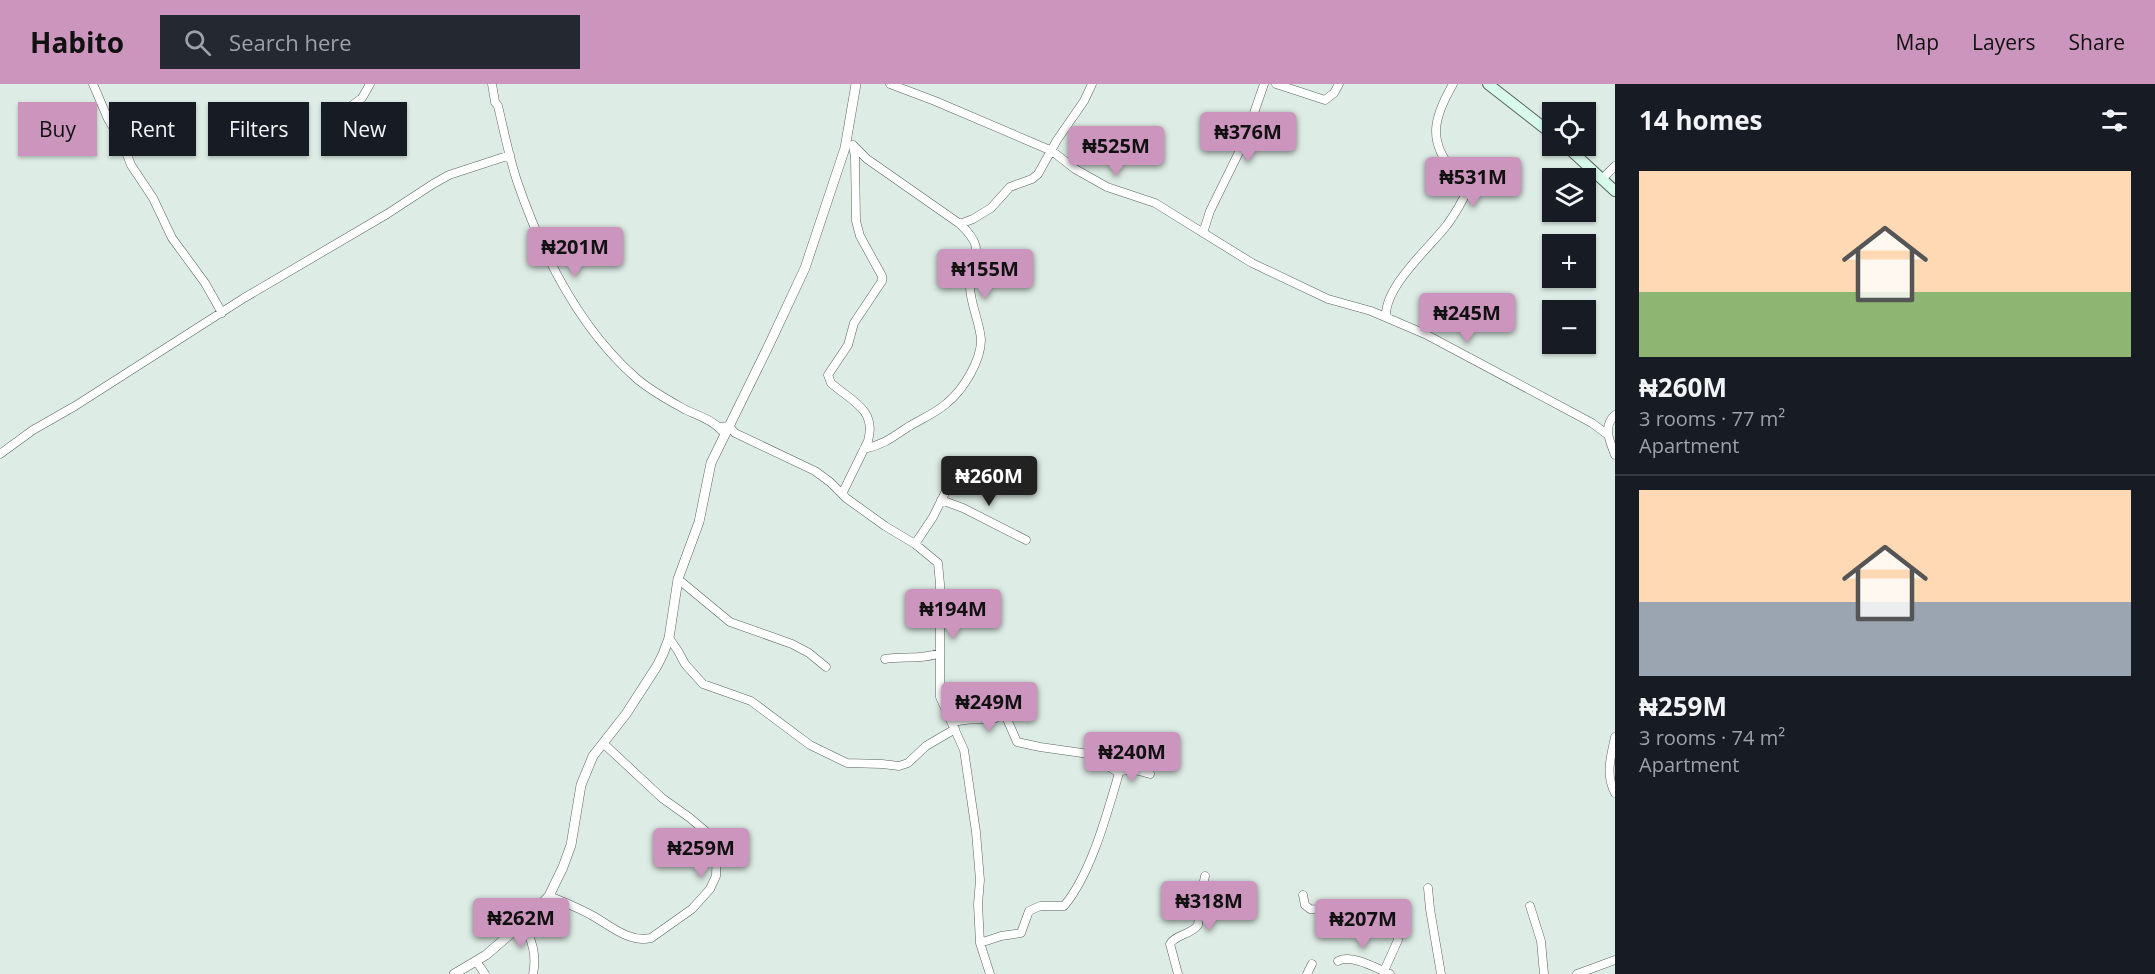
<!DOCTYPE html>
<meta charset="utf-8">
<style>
body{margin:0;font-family:"Open Sans",sans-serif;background:#242831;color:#f1f3f6;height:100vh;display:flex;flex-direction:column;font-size:22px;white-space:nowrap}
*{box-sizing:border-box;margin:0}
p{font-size:20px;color:#9ea1a6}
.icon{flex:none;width:33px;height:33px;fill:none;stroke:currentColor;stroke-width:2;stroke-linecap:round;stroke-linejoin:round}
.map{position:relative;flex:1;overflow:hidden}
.details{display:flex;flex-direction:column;background:#171b24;width:540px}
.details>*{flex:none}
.hud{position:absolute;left:18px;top:18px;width:570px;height:54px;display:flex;gap:12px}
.controls{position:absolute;left:1542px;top:18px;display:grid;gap:12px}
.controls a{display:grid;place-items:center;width:54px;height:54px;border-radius:0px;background:#171b24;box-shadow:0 2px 4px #0004;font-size:30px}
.price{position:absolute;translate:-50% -51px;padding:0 14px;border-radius:6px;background:#cc95bd;color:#111;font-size:20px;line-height:39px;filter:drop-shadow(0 2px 3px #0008)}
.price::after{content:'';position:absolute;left:50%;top:36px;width:18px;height:14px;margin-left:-9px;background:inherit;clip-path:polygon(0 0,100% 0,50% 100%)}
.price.active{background:#222;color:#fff}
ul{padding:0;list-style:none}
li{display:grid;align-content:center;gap:12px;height:318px;padding:0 24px}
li+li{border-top:2px solid #363941}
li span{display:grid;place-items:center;height:186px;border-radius:0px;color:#555}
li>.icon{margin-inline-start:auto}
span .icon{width:108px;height:108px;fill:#fffc;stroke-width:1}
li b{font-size:26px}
h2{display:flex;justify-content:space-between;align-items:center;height:72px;padding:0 24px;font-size:26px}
.tag{padding:0 21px;border-radius:0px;background:#171b24;box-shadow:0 2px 4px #0004;font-size:21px;line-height:54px}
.tag.active{background:#cc95bd;color:#111}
header{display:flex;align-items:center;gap:36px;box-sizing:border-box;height:84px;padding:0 30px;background:#cc95bd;color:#111}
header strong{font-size:28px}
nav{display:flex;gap:33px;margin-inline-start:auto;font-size:21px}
.search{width:420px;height:54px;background:#242831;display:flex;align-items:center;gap:15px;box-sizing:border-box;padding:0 21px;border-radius:0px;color:#9ea1a6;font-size:22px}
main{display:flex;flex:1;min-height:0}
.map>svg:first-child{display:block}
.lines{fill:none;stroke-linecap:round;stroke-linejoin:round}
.minor-casing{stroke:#58655e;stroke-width:9}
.tertiary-casing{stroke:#58655e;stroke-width:10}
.secondary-casing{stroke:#58655e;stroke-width:12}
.minor{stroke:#fff;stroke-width:8}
.tertiary{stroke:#fff;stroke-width:9}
.secondary{stroke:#d7faeb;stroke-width:10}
</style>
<header>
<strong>Habito</strong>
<div class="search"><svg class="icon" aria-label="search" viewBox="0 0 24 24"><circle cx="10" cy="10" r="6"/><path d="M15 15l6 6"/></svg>Search here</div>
<nav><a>Map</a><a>Layers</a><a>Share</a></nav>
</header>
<main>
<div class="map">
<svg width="1615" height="890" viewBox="0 0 1615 890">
<rect width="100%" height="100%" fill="#ddece4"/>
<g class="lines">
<g class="minor-casing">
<path id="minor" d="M 93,0 L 108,35 L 123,60 L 131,81 L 153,114 L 172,154 L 205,199 L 222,229
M 492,0 L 495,18 L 498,22 C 504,47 509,73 517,97 C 542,170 578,243 636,294 C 651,307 668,316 686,326 C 697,331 713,336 721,346
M 890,0 L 935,17 L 1052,67 L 1075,85 L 1107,103 L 1155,119 L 1252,179 L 1328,215 L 1371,227 L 1425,250 L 1592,339 L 1608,351
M 1276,0 L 1325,16 L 1334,9 L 1339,0
M 350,23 L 362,14 L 370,0
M 853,61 L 867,75 L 960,140 C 989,168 970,170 970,202 C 970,220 980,238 981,256 C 981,277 963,306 947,319 C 936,329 921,335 908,343 C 893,353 883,361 864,365
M 1603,94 L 1615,82
M 960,140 L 973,135 L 991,124 L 1010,103 L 1032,95 L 1038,90 L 1057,56 L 1084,17 L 1092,0
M 1203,149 L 1210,127 L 1244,58 L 1264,0
M 1386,233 C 1384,203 1429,164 1447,141 C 1455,130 1462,118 1468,105 C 1465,96 1458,93 1453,87 C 1427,56 1434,33 1453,0
M 1615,331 C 1602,343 1610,357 1615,371
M 719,343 L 729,342 L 735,349 L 815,387 L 830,398 L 846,414 L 885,442 L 915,460 L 938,479 L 940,500 L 940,613 L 964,666 L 976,748 L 980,796 L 978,820 L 980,859 L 990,890
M 0,370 L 33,346 L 75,322 L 244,214 L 387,130 L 433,100 L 449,91 L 510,71
M 842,410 L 868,357 C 877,325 851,317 831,299 L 828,291 L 848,261 L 854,239 L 882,197 L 882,192 L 860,152 L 856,137 L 855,72 L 853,62
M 941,416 L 963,424 L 1026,456
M 915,460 L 933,433 L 956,387
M 678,495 L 730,538 L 792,560 L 809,569 L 826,583
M 669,554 L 678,567 L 685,580 L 703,600 L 751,617 L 810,661 L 847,679 L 882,680 L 899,682 L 908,679 L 926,662 L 955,645
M 885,575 C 904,572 922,576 940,569
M 952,639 C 966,633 982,637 996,634 L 1004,624
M 1615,653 C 1611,672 1605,691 1615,709
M 1117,687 L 1135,686 L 1150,690
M 1428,804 L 1430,825 L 1441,890
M 1303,811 L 1305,821 L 1310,825 L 1348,829 L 1376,837 L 1396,847 L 1398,856 L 1384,887
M 549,812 C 564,818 579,824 593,832 C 611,842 629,859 651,854 L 692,825 L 710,805 L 716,792 L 717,765 L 710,751 L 690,734 L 662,714 L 603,659
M 1530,822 L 1541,857 L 1544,890
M 523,839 C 532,856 537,871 533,890
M 980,859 L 1001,852 L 1021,849 L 1029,827 L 1040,822 L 1064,822 C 1091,790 1107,730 1119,689 L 1089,670 L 1040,663 L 1017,658 L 1007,635 L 1000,628
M 476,877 L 485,890
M 1338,877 C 1352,870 1376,884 1390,890
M 1178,890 L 1170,860 C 1176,850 1191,851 1198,841 L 1202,807 L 1205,792
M 1307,890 L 1312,880
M 1577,890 L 1615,876"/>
</g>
<g class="tertiary-casing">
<path id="tertiary" d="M 454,890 L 486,871 L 523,839 L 549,812 L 563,783 L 571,761 L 581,701 L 593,672 L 626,630 L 657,582 L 663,570 L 669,554 L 678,495 L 699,438 L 711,379 L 769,261 L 805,184 L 845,64 L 856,0"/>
</g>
<g class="secondary-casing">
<path id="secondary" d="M 1488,0 L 1552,50
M 1566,62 L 1615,107"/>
</g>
<use href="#minor" class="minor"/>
<use href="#tertiary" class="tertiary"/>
<use href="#secondary" class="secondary"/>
</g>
</svg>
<div class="controls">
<a><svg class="icon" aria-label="locate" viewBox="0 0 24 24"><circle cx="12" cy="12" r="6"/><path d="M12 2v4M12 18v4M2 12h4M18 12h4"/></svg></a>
<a><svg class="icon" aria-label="layers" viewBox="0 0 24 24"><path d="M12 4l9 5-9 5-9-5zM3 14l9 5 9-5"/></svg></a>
<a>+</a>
<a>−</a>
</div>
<b class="price" style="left:1248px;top:79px">₦376M</b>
<b class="price" style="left:1116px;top:93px">₦525M</b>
<b class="price" style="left:1473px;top:124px">₦531M</b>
<b class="price" style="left:575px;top:194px">₦201M</b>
<b class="price" style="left:985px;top:216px">₦155M</b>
<b class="price" style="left:1467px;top:260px">₦245M</b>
<b class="price active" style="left:989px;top:423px">₦260M</b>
<b class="price" style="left:953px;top:556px">₦194M</b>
<b class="price" style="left:989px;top:649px">₦249M</b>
<b class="price" style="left:1132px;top:699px">₦240M</b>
<b class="price" style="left:701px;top:795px">₦259M</b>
<b class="price" style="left:1209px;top:848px">₦318M</b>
<b class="price" style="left:521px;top:865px">₦262M</b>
<b class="price" style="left:1363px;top:866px">₦207M</b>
<div class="hud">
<a class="tag active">Buy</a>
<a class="tag">Rent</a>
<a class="tag">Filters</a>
<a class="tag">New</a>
</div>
</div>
<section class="details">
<h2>14 homes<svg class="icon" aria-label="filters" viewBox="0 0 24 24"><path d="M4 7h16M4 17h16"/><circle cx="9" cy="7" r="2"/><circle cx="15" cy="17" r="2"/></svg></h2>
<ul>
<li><span style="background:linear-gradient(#ffd9b3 65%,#8fb573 0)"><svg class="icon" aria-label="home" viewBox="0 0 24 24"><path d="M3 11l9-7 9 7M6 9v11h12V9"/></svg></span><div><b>₦260M</b><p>3 rooms · 77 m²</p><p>Apartment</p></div></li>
<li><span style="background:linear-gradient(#ffd9b3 60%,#9aa5b1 0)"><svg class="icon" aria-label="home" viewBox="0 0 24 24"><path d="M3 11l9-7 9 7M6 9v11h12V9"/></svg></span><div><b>₦259M</b><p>3 rooms · 74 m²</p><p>Apartment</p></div></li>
</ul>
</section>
</main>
